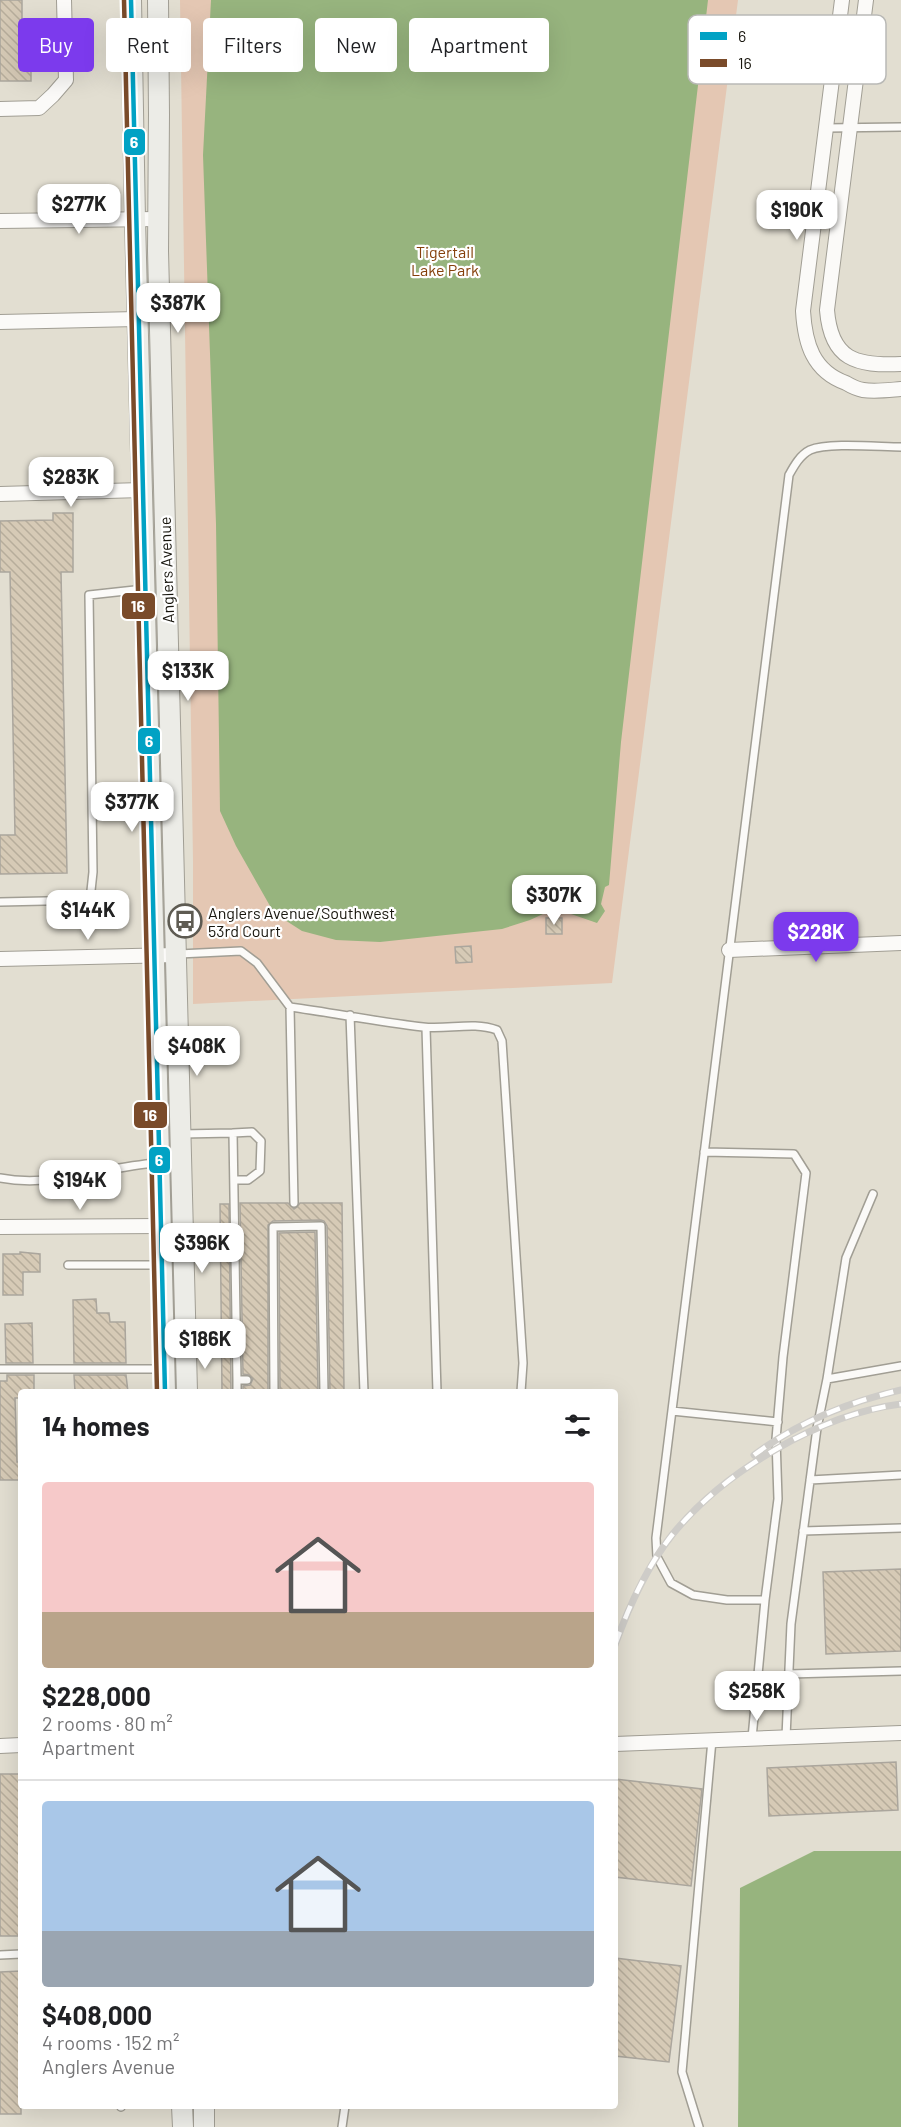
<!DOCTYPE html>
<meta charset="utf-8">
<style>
body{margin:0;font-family:Barlow,sans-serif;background:#f6f6f6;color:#202124;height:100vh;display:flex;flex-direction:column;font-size:22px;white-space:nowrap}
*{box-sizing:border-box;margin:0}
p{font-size:20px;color:#757577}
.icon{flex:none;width:33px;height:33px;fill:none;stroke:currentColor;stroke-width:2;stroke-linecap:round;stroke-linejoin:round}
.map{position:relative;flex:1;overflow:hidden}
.details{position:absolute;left:18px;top:1389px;width:600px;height:720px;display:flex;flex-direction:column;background:#fff;border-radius:6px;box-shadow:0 6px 24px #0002}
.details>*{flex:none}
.top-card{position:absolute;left:18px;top:18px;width:600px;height:54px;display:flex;gap:12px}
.price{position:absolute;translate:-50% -51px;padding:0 14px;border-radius:12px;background:#fff;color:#222;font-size:20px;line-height:39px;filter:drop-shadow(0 2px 3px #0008)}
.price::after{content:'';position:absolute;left:50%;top:36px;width:18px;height:14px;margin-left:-9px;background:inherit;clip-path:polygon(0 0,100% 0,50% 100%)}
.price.selected{background:#7c3aed;color:#fff}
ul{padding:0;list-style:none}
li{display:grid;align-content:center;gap:12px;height:318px;padding:0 24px}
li+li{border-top:2px solid #e0e0e0}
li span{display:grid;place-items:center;height:186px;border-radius:6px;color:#555}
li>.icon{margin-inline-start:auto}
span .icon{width:108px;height:108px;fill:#fffc;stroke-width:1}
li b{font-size:26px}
h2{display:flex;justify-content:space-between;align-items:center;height:72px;padding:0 24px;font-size:26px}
.chip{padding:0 21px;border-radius:6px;background:#fff;box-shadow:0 6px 24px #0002;font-size:21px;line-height:54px}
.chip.selected{background:#7c3aed;color:#fff}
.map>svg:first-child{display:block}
.park{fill:#e4c7b3}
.water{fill:#97b47e}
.building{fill:url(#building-back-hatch);stroke:#aba69d;stroke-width:1.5}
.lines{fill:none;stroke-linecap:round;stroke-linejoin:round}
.lane-casing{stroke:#a19e94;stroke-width:10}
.street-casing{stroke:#a19e94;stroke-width:16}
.secondary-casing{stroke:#a19e94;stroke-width:22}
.lane{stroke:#fbfaf8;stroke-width:7}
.street{stroke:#fbfaf8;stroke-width:14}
.secondary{stroke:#ecece7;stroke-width:20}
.rail-casing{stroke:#ceccc8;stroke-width:7}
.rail{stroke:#fff;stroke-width:4.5;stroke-dasharray:14;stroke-linecap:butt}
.bus-1-casing{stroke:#fff;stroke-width:9}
.bus-2-casing{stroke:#fff;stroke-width:9}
.bus-1{stroke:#01a2c4;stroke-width:4.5}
.bus-2{stroke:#7a4b2a;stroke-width:4.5}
.labels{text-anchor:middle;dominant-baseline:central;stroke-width:4.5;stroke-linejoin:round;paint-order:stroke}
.park-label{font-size:16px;fill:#85400b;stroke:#fff}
.street-label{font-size:16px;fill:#17150d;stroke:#fff}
.poi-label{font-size:16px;fill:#17150d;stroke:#fff;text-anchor:start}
.key{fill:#fff;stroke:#b9b9b6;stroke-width:1.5}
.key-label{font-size:16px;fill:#17150d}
.line-badge{stroke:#fff;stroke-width:2}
.badge-label{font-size:16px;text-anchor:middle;font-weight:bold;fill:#fff}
</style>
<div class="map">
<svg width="901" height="2127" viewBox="0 0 901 2127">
<defs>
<pattern id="building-back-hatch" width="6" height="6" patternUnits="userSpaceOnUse" patternTransform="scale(1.5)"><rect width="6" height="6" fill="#d6cab6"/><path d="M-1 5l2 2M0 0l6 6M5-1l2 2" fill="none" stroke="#b7ad9b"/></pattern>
</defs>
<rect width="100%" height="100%" fill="#e2ded1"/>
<path class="park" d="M 180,0 L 738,0 L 612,983 L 193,1004 L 193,861 Z"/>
<path class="water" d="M 211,0 L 708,0 L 621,742 L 609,885 L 605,887 L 601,904 L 605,911 L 597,923 L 571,914 L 553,912 L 543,914 L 530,920 L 502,929 L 380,942 L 336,940 L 302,931 L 274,913 L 236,846 L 220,811 L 216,524 L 203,155 Z
M 814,1851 L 901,1851 L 901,2127 L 738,2127 L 740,1888 Z"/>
<path class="building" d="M 0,0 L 22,0 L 22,51 L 31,52 L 31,81 L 0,81 Z
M 53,513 L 73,513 L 73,572 L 61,572 L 67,873 L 0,874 L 0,835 L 15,835 L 10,572 L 0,572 L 0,521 L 53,520 Z
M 546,918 L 562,918 L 562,934 L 546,934 Z
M 471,946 L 472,962 L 456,963 L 455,947 Z
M 240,1203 L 288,1203 L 294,1209 L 297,1207 L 300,1203 L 342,1203 L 344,1392 L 330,1392 L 327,1226 L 324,1221 L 321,1220 L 273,1221 L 268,1225 L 268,1392 L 243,1392 L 243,1386 L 250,1385 L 253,1379 L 249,1375 L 243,1374 Z
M 220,1204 L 229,1204 L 231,1392 L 222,1392 Z
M 315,1232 L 318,1392 L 280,1392 L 279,1233 Z
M 20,1252 L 40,1254 L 40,1272 L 23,1272 L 23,1295 L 3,1295 L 3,1254 L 20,1254 Z
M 96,1299 L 97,1313 L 109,1313 L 110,1322 L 125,1322 L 126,1363 L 74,1363 L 73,1300 Z
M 32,1323 L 33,1363 L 6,1363 L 5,1324 Z
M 7,1375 L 34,1375 L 34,1392 L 21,1392 L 21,1398 L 15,1398 L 17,1462 L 21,1462 L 21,1480 L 0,1480 L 0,1381 L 7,1381 Z
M 74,1375 L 126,1375 L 128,1392 L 75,1392 Z
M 901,1569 L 901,1651 L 826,1654 L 823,1572 Z
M 896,1762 L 898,1810 L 769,1816 L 767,1768 Z
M 0,1774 L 21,1774 L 21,1936 L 0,1936 Z
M 615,1779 L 702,1789 L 691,1886 L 615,1877 Z
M 615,1958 L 681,1966 L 669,2062 L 615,2056 Z
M 21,1971 L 21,2114 L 0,2114 L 0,1972 Z"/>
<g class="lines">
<g class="lane-casing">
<path id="lane" d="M 827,128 L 901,127
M 0,902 L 90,900 L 93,872 L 89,595 L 144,589
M 179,954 L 241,951 L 257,963 L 290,1007 C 334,1013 379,1022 423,1027 C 448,1030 473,1021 497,1030 L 502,1041 L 523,1363 L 521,1392
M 290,1007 L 294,1203
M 350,1015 L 364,1392
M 426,1028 L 437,1392
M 233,1133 L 252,1132 L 261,1141 L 260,1171 L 248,1180 L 234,1180
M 182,1134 L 233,1133 L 237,1380 L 247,1380
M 704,1152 L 794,1154 L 806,1173 L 783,1357 L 776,1439 L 778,1499 L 765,1600 L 752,1738
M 0,1178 C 52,1188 104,1167 156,1163
M 68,1265 L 161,1265
M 0,1369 L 162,1369
M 827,1379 L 846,1258 L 873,1194
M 237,1380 L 237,1392
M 274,1392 L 273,1227 L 321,1226 L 324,1392
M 672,1411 L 778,1422
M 810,1480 L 901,1475
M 803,1531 L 901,1528
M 765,1600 L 727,1600 L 693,1595 L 671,1583 L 657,1557 L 656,1538 L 789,475 C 794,466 800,455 810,450 C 828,442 880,447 901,447
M 789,1674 L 901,1671
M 786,1737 L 791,1624 L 817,1428 L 827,1379 L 901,1366
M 0,1955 L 21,1954
M 121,2106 L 121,2107
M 342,2127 L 345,2106
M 699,2127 L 682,2072 L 712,1740"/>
</g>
<g class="street-casing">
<path id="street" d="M 842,0 L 803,311 C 805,344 813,371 846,383 C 851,386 857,389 863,390 C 875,392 889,390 901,389
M 866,0 L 827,310 C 831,360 856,366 901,364
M 0,109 L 39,108 L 53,95 L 66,80 L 64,0
M 0,221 L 157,219
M 0,322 L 137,319
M 0,494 L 142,490
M 729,950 L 901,943
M 0,959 L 176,955
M 0,1227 L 160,1226
M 615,1744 L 901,1733
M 0,1746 L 21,1745"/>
</g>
<g class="secondary-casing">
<path id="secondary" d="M 131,0 L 135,219 L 165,1392
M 158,0 L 159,114 L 158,251 L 187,1392
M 182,2106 L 183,2127
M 204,2106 L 204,2127"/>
</g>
<use href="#lane" class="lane"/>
<use href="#street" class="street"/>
<use href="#secondary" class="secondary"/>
<g class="rail-casing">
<path id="rail" d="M 754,1455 C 799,1422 848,1402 901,1390
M 615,1645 C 629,1606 646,1568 672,1535 C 723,1472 820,1414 901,1404"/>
</g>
<use href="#rail" class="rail"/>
<g class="bus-1-casing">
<path id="bus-1" d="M 131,0 L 165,1392"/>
</g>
<g class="bus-2-casing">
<path id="bus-2" d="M 124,0 L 157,1392"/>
</g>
<use href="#bus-1" class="bus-1"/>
<use href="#bus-2" class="bus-2"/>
</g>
<defs>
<g id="bus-ring" transform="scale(1.725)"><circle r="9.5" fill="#fff" stroke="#5e5b52" stroke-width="1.5"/><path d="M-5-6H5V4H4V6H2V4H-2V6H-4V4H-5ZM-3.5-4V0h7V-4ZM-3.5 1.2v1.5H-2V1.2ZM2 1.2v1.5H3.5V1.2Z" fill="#5e5b52"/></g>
</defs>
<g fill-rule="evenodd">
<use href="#bus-ring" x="185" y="921"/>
</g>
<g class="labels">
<g class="park-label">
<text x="445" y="251">Tigertail<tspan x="445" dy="18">Lake Park</tspan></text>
</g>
<g class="street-label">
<text transform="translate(166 570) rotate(-92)">Anglers Avenue</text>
</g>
<g class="poi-label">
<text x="208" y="912">Anglers Avenue/Southwest<tspan x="208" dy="18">53rd Court</tspan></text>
</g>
</g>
<rect x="688" y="15" width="198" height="69" rx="9" class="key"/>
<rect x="700" y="32" width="27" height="8" fill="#01a2c4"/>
<rect x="700" y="59" width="27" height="8" fill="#7a4b2a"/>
<g class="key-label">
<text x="738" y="42">6</text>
<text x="738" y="69">16</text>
</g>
<g class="line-badge">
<rect x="123" y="128" width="23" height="28" rx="6" fill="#01a2c4"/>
<rect x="121" y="592" width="35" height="28" rx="6" fill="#7a4b2a"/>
<rect x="137" y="727" width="24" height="28" rx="6" fill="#01a2c4"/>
<rect x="133" y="1101" width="35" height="28" rx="6" fill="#7a4b2a"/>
<rect x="148" y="1146" width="23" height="28" rx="6" fill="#01a2c4"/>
</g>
<g class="badge-label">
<text x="134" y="148">6</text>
<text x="138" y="612">16</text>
<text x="149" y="747">6</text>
<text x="150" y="1121">16</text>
<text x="159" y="1166">6</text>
</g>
</svg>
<b class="price" style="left:79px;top:235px">$277K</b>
<b class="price" style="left:797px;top:241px">$190K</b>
<b class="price" style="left:178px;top:334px">$387K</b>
<b class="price" style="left:71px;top:508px">$283K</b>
<b class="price" style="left:188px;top:702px">$133K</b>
<b class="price" style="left:132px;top:833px">$377K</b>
<b class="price" style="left:554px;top:926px">$307K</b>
<b class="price" style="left:88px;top:941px">$144K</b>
<b class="price selected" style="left:816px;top:963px">$228K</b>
<b class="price" style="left:197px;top:1077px">$408K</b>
<b class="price" style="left:80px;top:1211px">$194K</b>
<b class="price" style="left:202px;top:1274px">$396K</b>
<b class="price" style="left:205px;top:1370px">$186K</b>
<b class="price" style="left:757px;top:1722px">$258K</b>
<div class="top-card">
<a class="chip selected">Buy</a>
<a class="chip">Rent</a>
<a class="chip">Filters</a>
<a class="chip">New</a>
<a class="chip">Apartment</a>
</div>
<section class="details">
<h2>14 homes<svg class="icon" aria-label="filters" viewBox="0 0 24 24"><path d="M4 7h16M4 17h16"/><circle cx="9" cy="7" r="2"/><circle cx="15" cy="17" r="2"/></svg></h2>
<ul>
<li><span style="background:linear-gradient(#f6c9c9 70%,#b9a48a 0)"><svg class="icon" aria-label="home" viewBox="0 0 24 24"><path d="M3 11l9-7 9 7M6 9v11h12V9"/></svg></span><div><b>$228,000</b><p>2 rooms · 80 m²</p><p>Apartment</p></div></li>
<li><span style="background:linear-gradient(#a9c7e8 70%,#9aa5b1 0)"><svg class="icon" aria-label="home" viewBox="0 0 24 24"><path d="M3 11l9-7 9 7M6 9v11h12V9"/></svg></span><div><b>$408,000</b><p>4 rooms · 152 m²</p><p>Anglers Avenue</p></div></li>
</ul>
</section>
</div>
